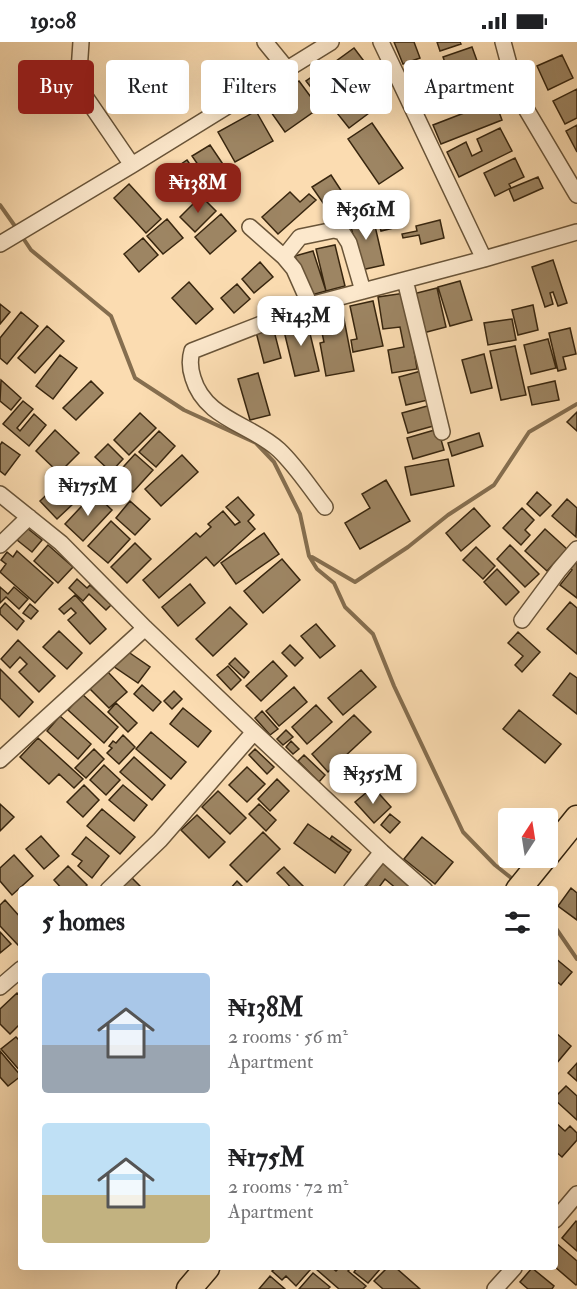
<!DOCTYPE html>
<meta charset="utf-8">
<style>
body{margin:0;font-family:"IM FELL Double Pica",serif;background:#f2f2f2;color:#202124;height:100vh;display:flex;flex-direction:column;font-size:22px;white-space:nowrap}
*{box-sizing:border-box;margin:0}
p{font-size:20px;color:#757577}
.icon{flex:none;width:33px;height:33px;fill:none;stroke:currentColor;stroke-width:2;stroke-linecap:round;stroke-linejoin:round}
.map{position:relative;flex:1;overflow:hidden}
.details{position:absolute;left:18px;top:844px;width:540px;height:384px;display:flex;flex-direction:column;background:#fff;border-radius:6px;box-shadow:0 6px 24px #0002}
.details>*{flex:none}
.hud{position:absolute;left:18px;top:18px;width:542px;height:54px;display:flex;gap:12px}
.needle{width:39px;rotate:12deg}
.tools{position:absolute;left:498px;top:766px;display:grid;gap:12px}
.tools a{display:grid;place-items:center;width:60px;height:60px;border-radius:6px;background:#fff;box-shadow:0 6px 24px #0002;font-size:30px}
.price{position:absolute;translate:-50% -51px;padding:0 14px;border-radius:12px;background:#fff;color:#222;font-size:20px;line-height:39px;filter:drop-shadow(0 2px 3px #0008)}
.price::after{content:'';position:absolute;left:50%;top:36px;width:18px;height:14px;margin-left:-9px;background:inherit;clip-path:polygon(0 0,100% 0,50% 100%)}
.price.on{background:#8f2418;color:#fff}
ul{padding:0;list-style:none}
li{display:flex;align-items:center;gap:18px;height:150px;padding:0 24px}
li span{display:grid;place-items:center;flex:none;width:168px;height:120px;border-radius:6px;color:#555}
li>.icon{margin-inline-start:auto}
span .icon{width:72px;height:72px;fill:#fffc;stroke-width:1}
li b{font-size:26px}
h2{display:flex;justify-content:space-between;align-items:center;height:72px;padding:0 24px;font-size:26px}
.pill{padding:0 21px;border-radius:6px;background:#fff;box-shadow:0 6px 24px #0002;font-size:21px;line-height:54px}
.pill.on{background:#8f2418;color:#fff}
.status{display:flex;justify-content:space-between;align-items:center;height:42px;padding:0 30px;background:#fff;direction:ltr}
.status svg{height:16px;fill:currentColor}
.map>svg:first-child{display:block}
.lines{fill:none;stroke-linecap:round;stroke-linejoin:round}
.stream{stroke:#856e4f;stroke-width:4}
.building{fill:#9d8563;stroke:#38260f;stroke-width:1.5}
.minor-casing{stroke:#695438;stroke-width:18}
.trunk-casing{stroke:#38260f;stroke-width:27}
.minor{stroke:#fce8cc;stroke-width:15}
.trunk{stroke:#fbdcb1;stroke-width:24}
</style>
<div class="status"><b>19:08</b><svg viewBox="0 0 49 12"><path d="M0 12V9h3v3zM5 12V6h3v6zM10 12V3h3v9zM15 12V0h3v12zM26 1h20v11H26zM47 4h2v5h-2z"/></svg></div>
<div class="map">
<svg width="577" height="1247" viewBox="0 0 577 1247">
<rect width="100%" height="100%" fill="#fbdcb1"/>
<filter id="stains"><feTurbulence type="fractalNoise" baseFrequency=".00333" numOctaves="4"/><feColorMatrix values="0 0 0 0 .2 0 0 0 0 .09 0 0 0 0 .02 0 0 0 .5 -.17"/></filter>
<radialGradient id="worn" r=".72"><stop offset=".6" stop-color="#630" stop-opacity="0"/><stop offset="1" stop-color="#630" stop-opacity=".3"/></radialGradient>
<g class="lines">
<path class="stream" d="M 0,163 L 17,187
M 21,193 L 31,208 L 111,274 L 135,336 L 184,368 L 256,401 L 274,420 L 300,472 L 309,514 L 317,527 L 334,541 L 345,565 L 373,592 L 394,644 L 463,790 L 495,823 L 515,839
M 312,515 L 355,540 L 408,505 L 448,473 L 494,443 L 529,390 L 577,362
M 555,885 L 577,917"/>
</g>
<path class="building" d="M 394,0 L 414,0 L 420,16 L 403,22 Z
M 437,0 L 460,0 L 461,2 L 440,9 Z
M 472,5 L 480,27 L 451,37 L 443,15 Z
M 354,6 L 373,31 L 347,51 L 328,25 Z
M 562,13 L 573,36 L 548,48 L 537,24 Z
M 323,27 L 343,53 L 326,65 L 306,39 Z
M 481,31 L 489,52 L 448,66 L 441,45 Z
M 374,35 L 389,56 L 349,86 L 333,66 Z
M 299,39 L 319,66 L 285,90 L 266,63 Z
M 577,47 L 577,76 L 565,82 L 553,59 Z
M 495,59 L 502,78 L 441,102 L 433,83 Z
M 256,69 L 273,99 L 235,120 L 218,90 Z
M 372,81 L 403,126 L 379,142 L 348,97 Z
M 577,83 L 577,110 L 566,89 Z
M 500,86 L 512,109 L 459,135 L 447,110 L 466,100 L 472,114 L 482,109 L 477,97 Z
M 210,103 L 235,140 L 218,152 L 192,114 Z
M 515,116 L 524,135 L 509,142 L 511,146 L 495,154 L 484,131 Z
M 187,118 L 204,143 L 183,157 L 165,133 Z
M 331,133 L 348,159 L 330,171 L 312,145 Z
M 538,135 L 543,146 L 514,159 L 509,147 Z
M 129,142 L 161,177 L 146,191 L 114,156 Z
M 290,150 L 300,160 L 309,152 L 316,158 L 278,192 L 262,175 Z
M 201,154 L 216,169 L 195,190 L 180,175 Z
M 394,154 L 402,184 L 381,189 L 373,160 Z
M 372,171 L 384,223 L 361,228 L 349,176 Z
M 221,172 L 236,189 L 210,212 L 195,195 Z
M 167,177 L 183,196 L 163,212 L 147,194 Z
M 440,178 L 444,196 L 421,202 L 419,193 L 403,196 L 402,192 L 417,189 L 416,184 Z
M 143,196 L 158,213 L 139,230 L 124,212 Z
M 335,203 L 345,244 L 326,249 L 316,207 Z
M 313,209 L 326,249 L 308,254 L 295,214 Z
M 553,218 L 567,261 L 558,264 L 553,250 L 550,251 L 553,262 L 545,265 L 532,225 Z
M 260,220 L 273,235 L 254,251 L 242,237 Z
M 460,239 L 472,278 L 450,284 L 438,245 Z
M 189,240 L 213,267 L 196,282 L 172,256 Z
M 237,242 L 250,257 L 234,271 L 221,256 Z
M 437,246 L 446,285 L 423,291 L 413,252 Z
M 405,251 L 417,327 L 392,331 L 388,308 L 404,305 L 400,285 L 383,287 L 378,255 Z
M 373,259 L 383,304 L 353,310 L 351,298 L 357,297 L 350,264 Z
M 0,262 L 10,270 L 0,282 Z
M 533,263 L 538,288 L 518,293 L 512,268 Z
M 342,267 L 354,329 L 326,334 L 320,301 L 324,300 L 318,272 Z
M 21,270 L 38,284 L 7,322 L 0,316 L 0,296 Z
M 306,275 L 319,329 L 295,334 L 282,281 Z
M 512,277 L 516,298 L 488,303 L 484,281 Z
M 47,284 L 64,299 L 35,331 L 18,316 Z
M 273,285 L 281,316 L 264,321 L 256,290 Z
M 570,286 L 576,312 L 563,315 L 566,327 L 558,329 L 549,291 Z
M 548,297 L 556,326 L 531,332 L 524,303 Z
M 515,304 L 526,353 L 501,358 L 490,309 Z
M 484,312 L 492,346 L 471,351 L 462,318 Z
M 60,313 L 77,326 L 53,357 L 36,344 Z
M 421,329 L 428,358 L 406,363 L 399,335 Z
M 258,331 L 270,373 L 250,378 L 238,337 Z
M 1,338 L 21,356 L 11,368 L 0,359 Z
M 91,339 L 103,351 L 76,378 L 63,366 Z
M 555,339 L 559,358 L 532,363 L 528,345 Z
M 23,359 L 33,367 L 17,386 L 20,389 L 34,372 L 46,383 L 29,404 L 3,382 Z
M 431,363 L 437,383 L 408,391 L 402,371 Z
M 577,370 L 577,389 L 567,380 Z
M 140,371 L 156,386 L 129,413 L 114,398 Z
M 438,387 L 444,408 L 413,417 L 407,396 Z
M 55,388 L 79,411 L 59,431 L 36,409 Z
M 159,389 L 175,404 L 156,425 L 139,410 Z
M 479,391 L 483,404 L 452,414 L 448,401 Z
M 2,400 L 20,413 L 5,433 L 0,429 L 0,403 Z
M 108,402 L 123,417 L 111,430 L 95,415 Z
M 135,412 L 153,428 L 133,450 L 115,434 Z
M 182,413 L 198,430 L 161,464 L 145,447 Z
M 448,417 L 454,444 L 411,453 L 405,425 Z
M 75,426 L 92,444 L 57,477 L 40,459 Z
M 386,438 L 410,479 L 360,507 L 345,481 L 370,466 L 362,452 Z
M 537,450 L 551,463 L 540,474 L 527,462 Z
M 94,451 L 112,468 L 83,499 L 65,482 Z
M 238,455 L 254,473 L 248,479 L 255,487 L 214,524 L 206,515 L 159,556 L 143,538 L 196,491 L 200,495 L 211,485 L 208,482 L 223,469 L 235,483 L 240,480 L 226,465 Z
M 567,457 L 577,466 L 576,495 L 552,474 Z
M 130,459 L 150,477 L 135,493 L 116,476 Z
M 474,466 L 490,484 L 461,509 L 446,491 Z
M 522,466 L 534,478 L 525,488 L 530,493 L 521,503 L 503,486 Z
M 111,479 L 130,497 L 108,521 L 88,504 Z
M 27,486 L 42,498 L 32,510 L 17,498 Z
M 545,487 L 567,507 L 547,529 L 525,509 Z
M 264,491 L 279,512 L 236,542 L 221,521 Z
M 135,501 L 151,517 L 127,541 L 111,525 Z
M 48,503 L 73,525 L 58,541 L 34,519 Z
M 510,503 L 539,532 L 525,545 L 497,517 Z
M 476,505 L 495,524 L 483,537 L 463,518 Z
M 17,509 L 53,541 L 35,561 L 0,530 L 6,522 L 1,518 L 7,510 L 13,515 Z
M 577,516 L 577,556 L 560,543 L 572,528 L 568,525 Z
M 282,517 L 300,538 L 263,571 L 244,549 Z
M 497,527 L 519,550 L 506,563 L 484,540 Z
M 77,537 L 87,546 L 90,543 L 111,563 L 106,568 L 89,552 L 83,559 L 69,546 Z
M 190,542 L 205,561 L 178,584 L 162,565 Z
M 0,545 L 8,552 L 14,545 L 28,557 L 19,567 L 6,555 L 0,561 Z
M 75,553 L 106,587 L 90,602 L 68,578 L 76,571 L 71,566 L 64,572 L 59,567 Z
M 570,560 L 577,566 L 577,612 L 547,587 Z
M 5,561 L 24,579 L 17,588 L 0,572 L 0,567 Z
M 30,562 L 38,569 L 31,577 L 23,571 Z
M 230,565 L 247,582 L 213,614 L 196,597 Z
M 316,582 L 335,604 L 320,616 L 301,594 Z
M 59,589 L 82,611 L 67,627 L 43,605 Z
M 518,590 L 540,610 L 522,630 L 515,623 L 523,614 L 508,601 Z
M 18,598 L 55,634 L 39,650 L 19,630 L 27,622 L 20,615 L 10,626 L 1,617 Z
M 290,603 L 303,616 L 295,624 L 282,611 Z
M 124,607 L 150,625 L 138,641 L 113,624 Z
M 235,616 L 249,630 L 244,636 L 229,622 Z
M 273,619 L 287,634 L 261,659 L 246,644 Z
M 228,624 L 241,638 L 231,648 L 217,633 Z
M 0,627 L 33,660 L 19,675 L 0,656 Z
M 105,627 L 127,650 L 109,666 L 87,644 Z
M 361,628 L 376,645 L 343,673 L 328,656 Z
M 570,631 L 577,636 L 577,672 L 553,653 Z
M 142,643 L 161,660 L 153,669 L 134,652 Z
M 294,645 L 307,660 L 279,684 L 266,669 Z
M 174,649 L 182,657 L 172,667 L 164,659 Z
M 82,652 L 118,685 L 104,701 L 68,668 Z
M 116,661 L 137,681 L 128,690 L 108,670 Z
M 316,663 L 332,680 L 307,702 L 292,685 Z
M 183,666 L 211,689 L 198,705 L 170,682 Z
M 519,668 L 561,702 L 545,721 L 503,687 Z
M 262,669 L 278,687 L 270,693 L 255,676 Z
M 354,673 L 371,690 L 328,730 L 312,712 Z
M 60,674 L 91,702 L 78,717 L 47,689 Z
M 286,688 L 293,695 L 283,703 L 277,697 Z
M 151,690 L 186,720 L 171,737 L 136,707 Z
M 123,693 L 135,705 L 119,722 L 107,711 L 112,706 L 109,704 L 113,699 L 116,701 Z
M 38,696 L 83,737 L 74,746 L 59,732 L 49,742 L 20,715 Z
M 291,699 L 299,707 L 293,712 L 286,705 Z
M 94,707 L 104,717 L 86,736 L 75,726 Z
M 255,707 L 274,725 L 267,732 L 249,713 Z
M 304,713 L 325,733 L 319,740 L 298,719 Z
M 134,715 L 165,743 L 152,758 L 120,730 Z
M 104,723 L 120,738 L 106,753 L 90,738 Z
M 247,725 L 265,742 L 247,760 L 229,743 Z
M 277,737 L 289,749 L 270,769 L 258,757 Z
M 84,743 L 99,758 L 83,775 L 67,760 Z
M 123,743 L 147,763 L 134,779 L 109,758 Z
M 373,745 L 391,765 L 374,781 L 355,760 Z
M 218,749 L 246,776 L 230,792 L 202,765 Z
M 0,762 L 14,775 L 0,789 Z
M 259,762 L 276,778 L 266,789 L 249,772 Z
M 102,767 L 135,795 L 120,812 L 87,784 Z
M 390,772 L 400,780 L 390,791 L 381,783 Z
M 197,773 L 225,800 L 209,816 L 181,788 Z
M 308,782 L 349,811 L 335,831 L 294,801 Z
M 263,790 L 280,807 L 247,840 L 230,823 Z
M 41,794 L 59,814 L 44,827 L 26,807 Z
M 332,794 L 351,808 L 349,811 L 330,797 Z
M 86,795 L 109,814 L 92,836 L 78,824 L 82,819 L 72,812 Z
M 422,795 L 453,820 L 435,842 L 404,817 Z
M 14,813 L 33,834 L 12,853 L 0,839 L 0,826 Z
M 379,818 L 418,848 L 398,848 L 385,837 L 377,848 L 363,848 L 376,830 L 372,827 Z
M 68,824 L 87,843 L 82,848 L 63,848 L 54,838 Z
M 284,825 L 307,848 L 293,848 L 285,839 L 277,831 Z
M 130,834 L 144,848 L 117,848 Z
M 237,839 L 246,848 L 229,848 Z
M 571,846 L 577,851 L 577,878 L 558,864 Z
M 5,858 L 21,876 L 21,901 L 18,903 L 0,884 L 0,863 Z
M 0,890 L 11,902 L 0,911 Z
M 555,916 L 572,930 L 561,943 L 555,938 Z
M 17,951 L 21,955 L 21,981 L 10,992 L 0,982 L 0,967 Z
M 556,991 L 571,1004 L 556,1022 L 555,1022 Z
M 16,995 L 21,1000 L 21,1030 L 1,1007 Z
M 0,1009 L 21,1034 L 8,1044 L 0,1035 Z
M 577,1021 L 577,1039 L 568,1031 Z
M 566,1044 L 577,1054 L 577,1078 L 555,1058 L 555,1055 Z
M 555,1080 L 565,1089 L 570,1084 L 577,1091 L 577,1098 L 562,1115 L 555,1109 Z
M 576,1179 L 577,1180 L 577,1209 L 562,1196 Z
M 556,1201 L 577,1219 L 577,1242 L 576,1243 L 555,1225 L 555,1203 Z
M 276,1226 L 308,1226 L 310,1228 L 296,1244 L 286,1234 L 282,1238 L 272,1229 Z
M 318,1226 L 332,1226 L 336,1229 L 339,1226 L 351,1226 L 348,1229 L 366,1244 L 363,1247 L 339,1247 L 316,1227 Z
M 357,1226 L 381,1226 L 368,1241 L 354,1230 Z
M 387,1226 L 396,1226 L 420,1247 L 383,1247 L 374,1239 Z
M 532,1226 L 554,1244 L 552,1247 L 528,1247 L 520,1240 Z
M 313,1231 L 330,1245 L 328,1247 L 299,1247 Z
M 270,1234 L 285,1247 L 259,1247 Z"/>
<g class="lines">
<g class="minor-casing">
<path id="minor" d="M 81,0 L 78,44 L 132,123
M 265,0 L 287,27
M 381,0 L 484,217
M 503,0 L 514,41 L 519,55 L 577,153
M 250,185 L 284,215 L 294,227 L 310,263
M 0,202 L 132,123 L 331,0
M 284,215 L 300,195 L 334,188 L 342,190 L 349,201 L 363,249
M 405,238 L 442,390
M 0,452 L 61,501 L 145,586 L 254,690 L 382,810 L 425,848
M 325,465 C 310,446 297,425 279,408 C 251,382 205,377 193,336 C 190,327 189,319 192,309 L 310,263 L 484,217 L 577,190
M 0,503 L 29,475
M 522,578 L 559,528 L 577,507
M 0,718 L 145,586
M 108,848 L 160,798 L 254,690
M 351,848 L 382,810
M 0,945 L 21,927
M 555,1178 L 577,1152
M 495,1247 L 514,1226"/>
</g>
<g class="trunk-casing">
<path id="trunk" d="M 548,812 L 577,776
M 518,848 L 544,816
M 189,1247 L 207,1226"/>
</g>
<use href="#minor" class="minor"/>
<use href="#trunk" class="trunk"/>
</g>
<rect width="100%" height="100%" filter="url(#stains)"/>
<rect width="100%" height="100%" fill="url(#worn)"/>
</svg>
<div class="tools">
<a><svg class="needle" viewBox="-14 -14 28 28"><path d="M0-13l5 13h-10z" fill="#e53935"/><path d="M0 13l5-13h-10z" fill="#757577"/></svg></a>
</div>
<b class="price on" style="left:198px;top:172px">₦138M</b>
<b class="price" style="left:366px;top:199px">₦361M</b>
<b class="price" style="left:301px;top:305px">₦143M</b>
<b class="price" style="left:88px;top:475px">₦175M</b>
<b class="price" style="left:373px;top:763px">₦355M</b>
<div class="hud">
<a class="pill on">Buy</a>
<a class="pill">Rent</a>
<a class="pill">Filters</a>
<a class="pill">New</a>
<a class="pill">Apartment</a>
</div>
<section class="details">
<h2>5 homes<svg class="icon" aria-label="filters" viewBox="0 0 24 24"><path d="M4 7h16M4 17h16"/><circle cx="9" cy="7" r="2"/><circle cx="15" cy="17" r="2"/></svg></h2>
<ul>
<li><span style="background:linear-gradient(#a9c7e8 60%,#9aa5b1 0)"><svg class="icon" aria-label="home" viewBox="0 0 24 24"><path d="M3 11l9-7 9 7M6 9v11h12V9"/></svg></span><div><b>₦138M</b><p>2 rooms · 56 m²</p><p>Apartment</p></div></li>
<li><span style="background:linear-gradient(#bfe0f5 60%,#c2b280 0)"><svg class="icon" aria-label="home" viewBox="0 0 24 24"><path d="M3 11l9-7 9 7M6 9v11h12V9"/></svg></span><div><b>₦175M</b><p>2 rooms · 72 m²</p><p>Apartment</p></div></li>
</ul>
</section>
</div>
